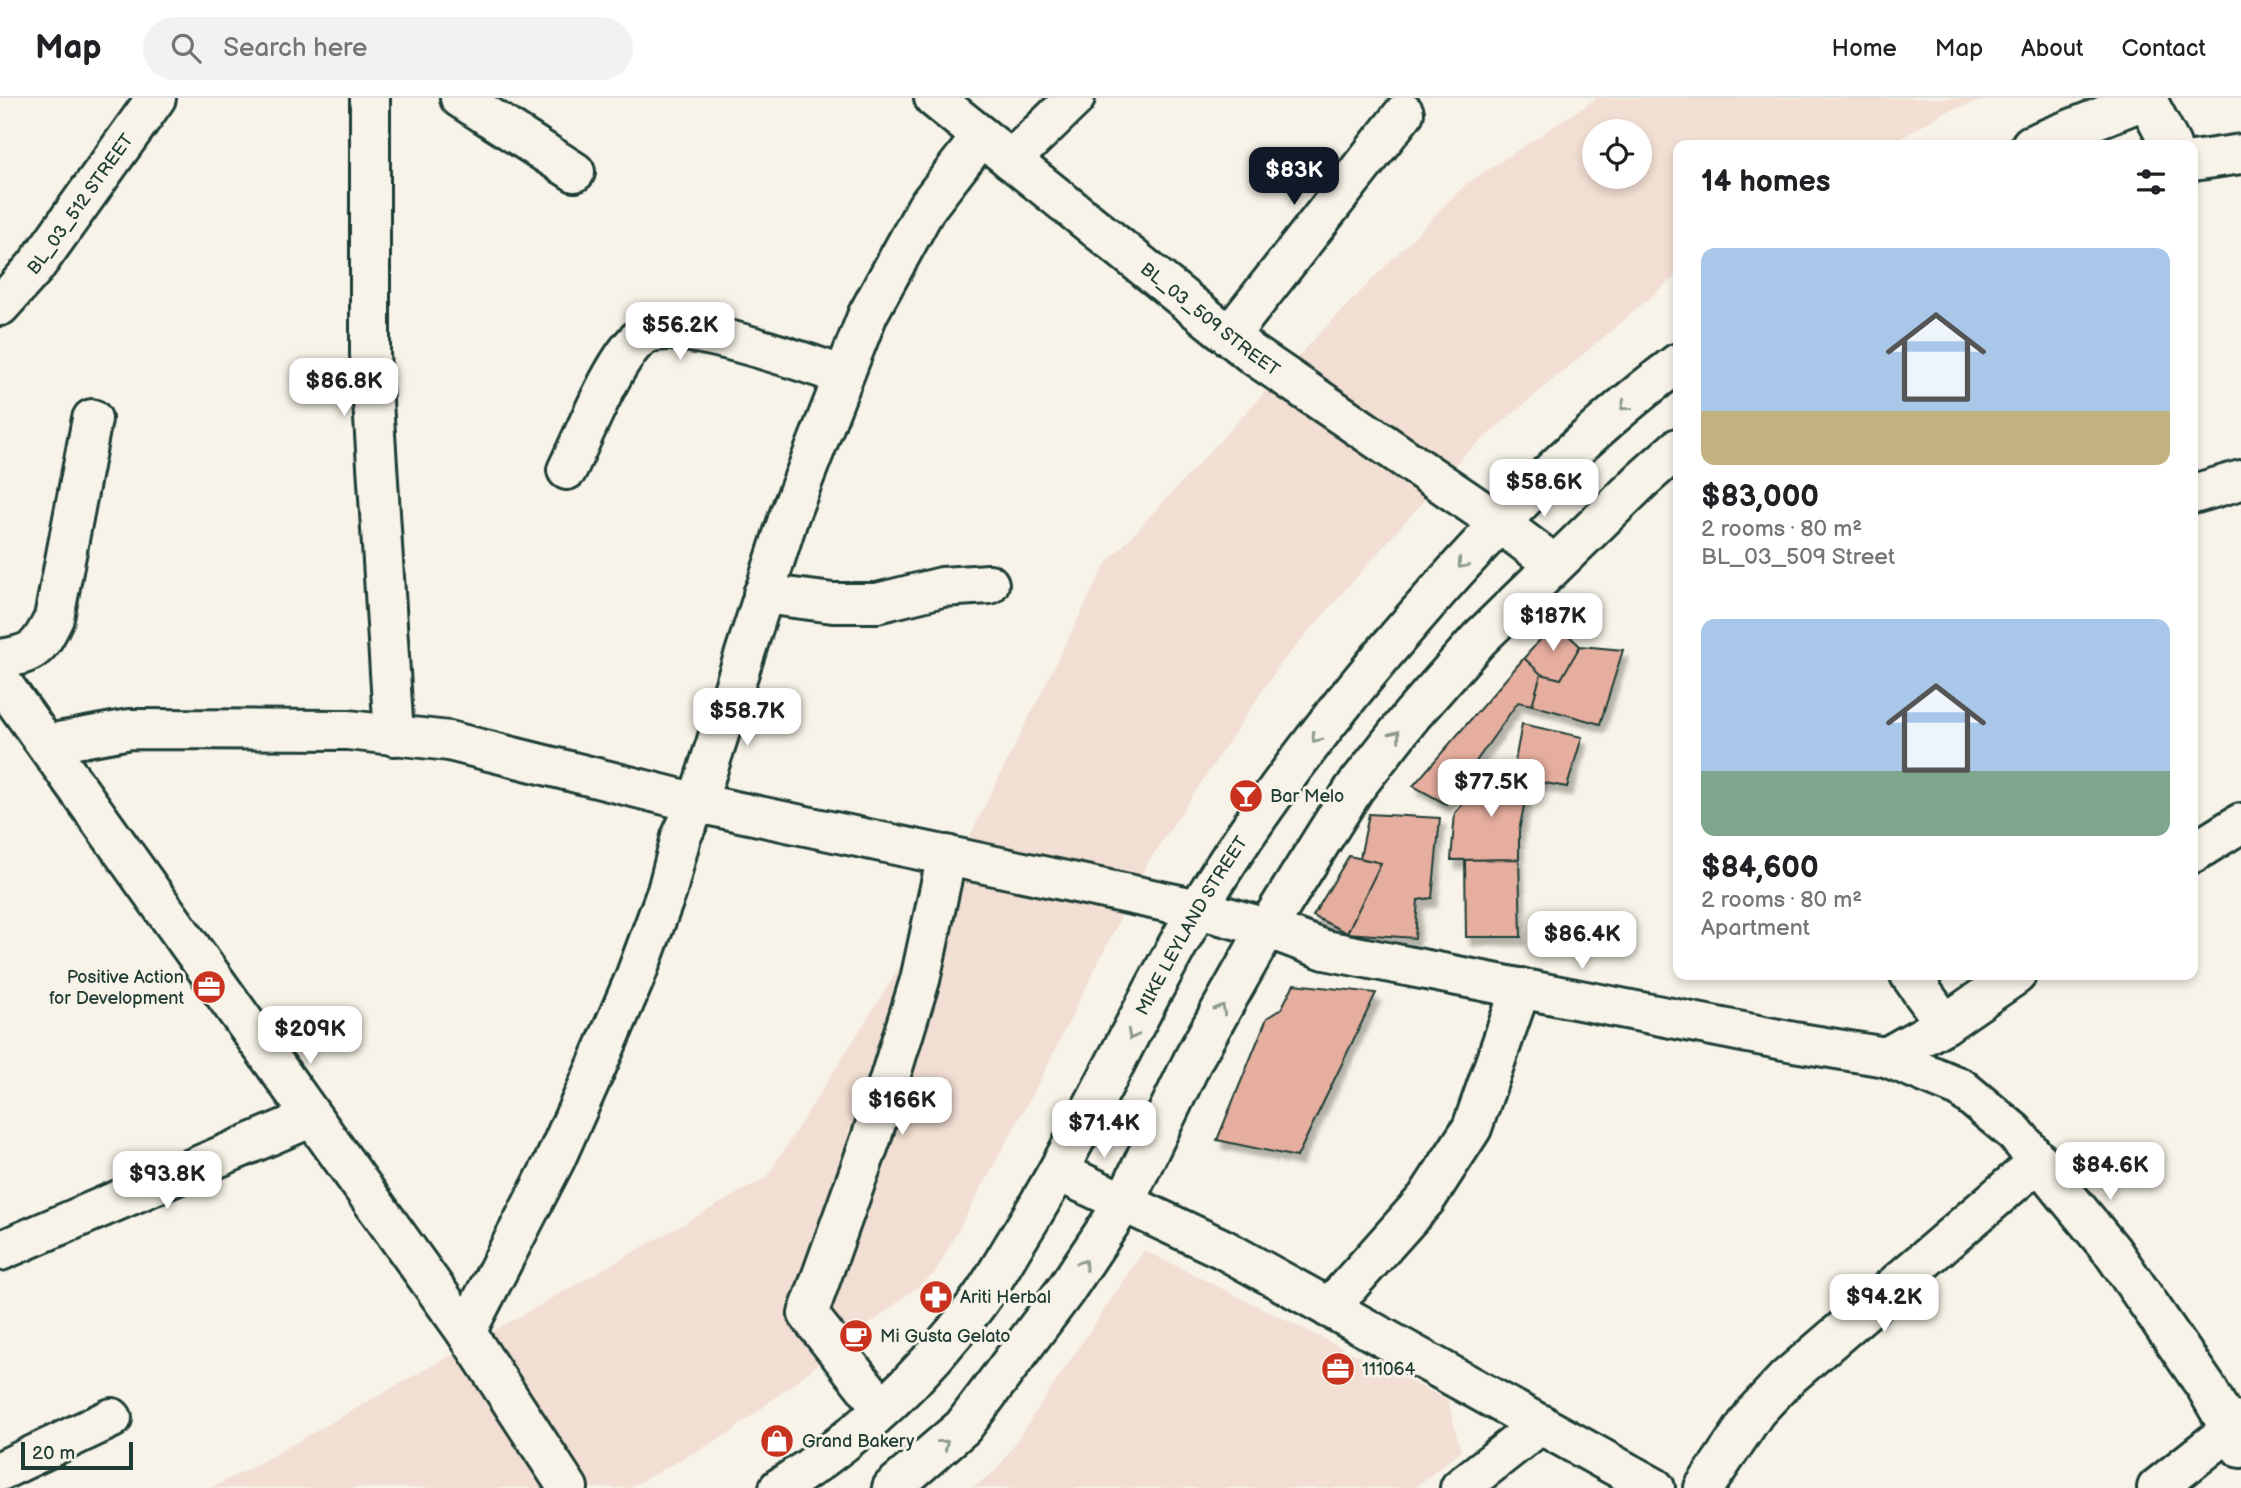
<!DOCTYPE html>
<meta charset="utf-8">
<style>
body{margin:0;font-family:"Balsamiq Sans",sans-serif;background:#f2f2f2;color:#202124;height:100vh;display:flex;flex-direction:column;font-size:26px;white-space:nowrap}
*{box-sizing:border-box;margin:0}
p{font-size:23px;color:#757577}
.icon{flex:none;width:38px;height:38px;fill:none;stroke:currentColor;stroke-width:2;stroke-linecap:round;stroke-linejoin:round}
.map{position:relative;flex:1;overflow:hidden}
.side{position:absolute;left:1673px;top:42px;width:525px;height:840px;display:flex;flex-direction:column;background:#fff;border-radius:14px;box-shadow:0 4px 10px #0003}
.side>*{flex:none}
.controls{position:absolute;left:1582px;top:21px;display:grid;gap:14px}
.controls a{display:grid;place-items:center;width:70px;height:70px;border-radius:50%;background:#fff;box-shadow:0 4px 10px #0003;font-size:35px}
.scale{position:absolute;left:21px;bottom:18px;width:112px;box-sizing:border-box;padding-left:7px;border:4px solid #1f3d34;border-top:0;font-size:19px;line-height:24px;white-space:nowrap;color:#1f3d34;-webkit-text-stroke:5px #f7f3e8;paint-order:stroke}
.price{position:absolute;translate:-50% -60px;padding:0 16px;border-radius:14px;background:#fff;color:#222;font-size:23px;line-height:46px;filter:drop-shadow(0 2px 4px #0008)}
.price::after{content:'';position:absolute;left:50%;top:42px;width:21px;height:16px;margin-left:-10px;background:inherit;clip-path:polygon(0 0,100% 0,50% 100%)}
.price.active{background:#111827;color:#fff}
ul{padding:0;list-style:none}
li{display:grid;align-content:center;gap:14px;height:371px;padding:0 28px}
li span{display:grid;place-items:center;height:217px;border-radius:14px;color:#555}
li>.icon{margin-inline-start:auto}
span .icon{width:126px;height:126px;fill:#fffc;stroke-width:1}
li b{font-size:30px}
h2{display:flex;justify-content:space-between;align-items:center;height:84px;padding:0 28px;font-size:30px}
header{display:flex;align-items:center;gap:42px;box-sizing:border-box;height:98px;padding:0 35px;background:#fff;border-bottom:2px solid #e0e0e0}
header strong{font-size:33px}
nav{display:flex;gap:38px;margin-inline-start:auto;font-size:24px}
.search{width:490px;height:63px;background:#f2f2f2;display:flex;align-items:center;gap:18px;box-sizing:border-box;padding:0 24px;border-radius:38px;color:#757577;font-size:26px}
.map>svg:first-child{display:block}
.built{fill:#f2ded2;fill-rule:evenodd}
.building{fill:#e6ae9f;stroke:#1f3d34;stroke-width:2;filter:url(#shadow)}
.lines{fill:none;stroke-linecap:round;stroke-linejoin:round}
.minor-casing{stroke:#1f3d34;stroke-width:44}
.major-casing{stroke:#1f3d34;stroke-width:44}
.minor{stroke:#f7f3e8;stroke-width:38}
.major{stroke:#f7f3e8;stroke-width:38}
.oneway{stroke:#8b988e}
.labels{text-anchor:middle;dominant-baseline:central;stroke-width:6;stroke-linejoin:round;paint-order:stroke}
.street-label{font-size:18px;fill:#1f3d34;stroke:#f7f3e8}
.poi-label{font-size:18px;fill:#1f3d34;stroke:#f7f3e8;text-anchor:start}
</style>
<header>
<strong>Map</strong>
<div class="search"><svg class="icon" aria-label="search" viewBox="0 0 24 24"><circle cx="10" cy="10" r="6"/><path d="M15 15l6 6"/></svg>Search here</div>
<nav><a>Home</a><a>Map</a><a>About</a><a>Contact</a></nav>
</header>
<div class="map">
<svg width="2241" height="1390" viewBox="0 0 2241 1390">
<defs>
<filter id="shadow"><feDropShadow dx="4.5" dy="8" stdDeviation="2" flood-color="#0004"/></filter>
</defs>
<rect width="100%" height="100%" fill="#f7f3e8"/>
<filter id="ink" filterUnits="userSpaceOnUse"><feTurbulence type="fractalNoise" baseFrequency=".0143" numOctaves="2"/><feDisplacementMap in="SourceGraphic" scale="14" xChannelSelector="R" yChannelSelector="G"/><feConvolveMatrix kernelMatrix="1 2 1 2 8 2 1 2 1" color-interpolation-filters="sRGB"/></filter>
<g filter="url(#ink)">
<path class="built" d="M 1597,0 L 1991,0 L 1945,14 L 1889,47 L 1678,47 L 1678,176 L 1464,357 L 1281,565 L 1147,766 L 1039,984 L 935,1175 L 730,1335 L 629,1390 L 210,1390 L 247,1372 L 767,1079 L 922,834 L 1105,467 L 1317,238 L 1465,87 ZM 1594,33 L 1640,33 L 1640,79 L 1594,79 Z
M 1144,1152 L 1448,1302 L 1461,1353 L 1414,1390 L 972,1390 L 997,1372 Z"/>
<path class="building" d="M 1555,525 L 1580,548 L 1561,581 L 1541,576 L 1524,560 Z
M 1580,548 L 1623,552 L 1600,626 L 1532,607 L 1541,576 L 1561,581 Z
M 1524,560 L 1541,576 L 1532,607 L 1518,604 L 1446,706 L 1413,688 Z
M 1522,626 L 1582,639 L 1567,689 L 1512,679 Z
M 1493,667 L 1529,683 L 1519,733 L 1519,761 L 1451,762 L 1455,715 L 1489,677 Z
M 1369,716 L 1440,720 L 1432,800 L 1418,802 L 1415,840 L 1347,835 L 1381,765 L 1360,760 Z
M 1349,758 L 1381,765 L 1347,835 L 1313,818 Z
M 1519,761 L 1521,839 L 1466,839 L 1465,762 Z
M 1294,886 L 1376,895 L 1297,1059 L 1217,1042 L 1267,920 L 1281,911 Z"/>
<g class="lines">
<g class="minor-casing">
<g id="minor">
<path d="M 370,0 L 370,256 L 394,638"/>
<path d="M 460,0 L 575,74"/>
<path id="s1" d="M 934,0 L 1252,256 L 1498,424 L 1554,466"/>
<path d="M 2146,0 L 2171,47"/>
<path d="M 1011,62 L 1075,0"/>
<path id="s2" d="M 0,208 L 35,169 L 156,0"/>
<path d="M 1229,238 L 1404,15"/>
<path d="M 567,372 C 583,340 614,260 640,240 C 672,215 804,265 842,277"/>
<path d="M 2193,396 L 2241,382"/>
<path d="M 763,496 L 833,505 L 877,505 L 942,489 L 989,486"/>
<path d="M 0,561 C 34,556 39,551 54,520 L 92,321"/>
<path d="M 0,582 L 466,1234 L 568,1390"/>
<path d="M 48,646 L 130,631 L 348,632 L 449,643 L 697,705 L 1199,811 L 1267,830 L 1325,852 L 1794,944 L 1886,959 L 1961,990 L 2014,1034 L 2112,1153 L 2206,1289 L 2241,1350"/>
<path d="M 2193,755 L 2241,725"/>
<path d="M 1910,877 L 1945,926"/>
<path d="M 1886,959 L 1945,926 L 2016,877"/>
<path d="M 1059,1074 L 1223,1151 L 1655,1390"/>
<path d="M 0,1153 L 310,1020"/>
<path d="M 1329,1210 L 1426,1101 L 1472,1030 L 1521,890"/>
<path d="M 466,1234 L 555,1062 L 596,970 L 634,882 L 667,793 L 681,739 L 697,705 L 789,418 L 868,216 L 926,110 L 981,39"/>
<path d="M 882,1310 L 808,1216 L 871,1041 L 920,882 L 947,757"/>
<path d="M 0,1373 L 112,1320"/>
<path d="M 1460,1390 L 1541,1326"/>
<path d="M 1704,1390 L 1756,1313 L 1786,1281 L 2039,1063"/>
<path d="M 2157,1390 L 2241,1323"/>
</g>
</g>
<g class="major-casing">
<g id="major">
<path d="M 2031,47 L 2149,0"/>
<path d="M 2193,63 L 2241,56"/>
<path id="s3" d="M 779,1390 C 856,1342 922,1279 976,1207 C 992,1186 1005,1161 1019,1139 C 1085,1033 1135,919 1198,811 C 1260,707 1336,610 1416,518 C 1496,426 1580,338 1678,265"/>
<path d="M 892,1390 L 963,1329 L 1065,1193 L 1125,1103 L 1194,960 L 1267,830 L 1354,691 L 1412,617 L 1479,541 L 1642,382 L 1678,350"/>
</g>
</g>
<use href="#minor" class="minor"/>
<use href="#major" class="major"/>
</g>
<defs><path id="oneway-chevron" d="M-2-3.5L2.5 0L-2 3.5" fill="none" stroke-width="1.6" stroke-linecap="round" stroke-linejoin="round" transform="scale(1.75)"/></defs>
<g class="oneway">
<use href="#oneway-chevron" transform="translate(1625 308) rotate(139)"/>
<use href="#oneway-chevron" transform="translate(1462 466) rotate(131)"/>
<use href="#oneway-chevron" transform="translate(1396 637) rotate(-52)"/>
<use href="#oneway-chevron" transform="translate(1316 640) rotate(128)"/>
<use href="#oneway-chevron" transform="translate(1221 911) rotate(-61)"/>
<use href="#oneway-chevron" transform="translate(1132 937) rotate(118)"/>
<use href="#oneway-chevron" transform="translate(1083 1166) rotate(-56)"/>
<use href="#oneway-chevron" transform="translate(944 1346) rotate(-41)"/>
</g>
</g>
<defs>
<g id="bar-disc" transform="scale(1.75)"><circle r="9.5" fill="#c8321e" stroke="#f7f3e8"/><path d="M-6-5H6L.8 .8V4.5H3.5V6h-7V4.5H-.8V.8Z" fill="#fff"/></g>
<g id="office-disc" transform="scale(1.75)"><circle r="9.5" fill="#c8321e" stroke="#f7f3e8"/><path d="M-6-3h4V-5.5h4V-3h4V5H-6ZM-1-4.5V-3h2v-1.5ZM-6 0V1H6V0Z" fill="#fff"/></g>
<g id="pharmacy-disc" transform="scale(1.75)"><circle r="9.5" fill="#c8321e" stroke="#f7f3e8"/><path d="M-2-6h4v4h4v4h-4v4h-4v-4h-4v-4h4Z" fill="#fff"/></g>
<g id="cafe-disc" transform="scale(1.75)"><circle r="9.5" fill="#c8321e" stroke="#f7f3e8"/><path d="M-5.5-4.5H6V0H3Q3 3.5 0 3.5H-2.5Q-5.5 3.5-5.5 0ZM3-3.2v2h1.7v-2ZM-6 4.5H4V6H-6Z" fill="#fff"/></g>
<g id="shop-disc" transform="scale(1.75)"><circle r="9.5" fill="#c8321e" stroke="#f7f3e8"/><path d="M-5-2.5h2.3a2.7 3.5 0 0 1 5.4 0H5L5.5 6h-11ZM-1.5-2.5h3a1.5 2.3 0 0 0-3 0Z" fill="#fff"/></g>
</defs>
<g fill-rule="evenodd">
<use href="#bar-disc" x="1246" y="698"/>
<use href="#office-disc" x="209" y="889"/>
<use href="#pharmacy-disc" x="936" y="1199"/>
<use href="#cafe-disc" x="856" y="1238"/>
<use href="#office-disc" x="1338" y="1271"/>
<use href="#shop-disc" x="777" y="1343"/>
</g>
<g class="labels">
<g class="street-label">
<text stroke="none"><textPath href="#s2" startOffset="130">BL_03_512 STREET</textPath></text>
<text stroke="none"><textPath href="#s1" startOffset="354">BL_03_509 STREET</textPath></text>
<text stroke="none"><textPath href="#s3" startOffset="707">MIKE LEYLAND STREET</textPath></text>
</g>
<g class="poi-label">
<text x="1270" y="698">Bar Melo</text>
<text x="184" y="879" text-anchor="end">Positive Action<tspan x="184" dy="21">for Development</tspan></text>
<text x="960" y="1199">Ariti Herbal</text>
<text x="880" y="1238">Mi Gusta Gelato</text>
<text x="1362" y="1271">111064</text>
<text x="802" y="1343">Grand Bakery</text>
</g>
</g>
</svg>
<div class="controls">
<a><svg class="icon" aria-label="locate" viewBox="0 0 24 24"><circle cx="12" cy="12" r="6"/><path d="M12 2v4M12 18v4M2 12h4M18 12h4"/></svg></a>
</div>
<div class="scale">20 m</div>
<b class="price active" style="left:1294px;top:109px">$83K</b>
<b class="price" style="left:680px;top:264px">$56.2K</b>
<b class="price" style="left:344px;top:320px">$86.8K</b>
<b class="price" style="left:1544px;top:421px">$58.6K</b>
<b class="price" style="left:1553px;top:555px">$187K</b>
<b class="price" style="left:747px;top:650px">$58.7K</b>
<b class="price" style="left:1491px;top:721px">$77.5K</b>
<b class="price" style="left:1582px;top:873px">$86.4K</b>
<b class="price" style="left:310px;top:968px">$209K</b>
<b class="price" style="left:902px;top:1039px">$166K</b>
<b class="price" style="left:1104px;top:1062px">$71.4K</b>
<b class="price" style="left:2110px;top:1104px">$84.6K</b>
<b class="price" style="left:167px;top:1113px">$93.8K</b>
<b class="price" style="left:1884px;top:1236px">$94.2K</b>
<section class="side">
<h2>14 homes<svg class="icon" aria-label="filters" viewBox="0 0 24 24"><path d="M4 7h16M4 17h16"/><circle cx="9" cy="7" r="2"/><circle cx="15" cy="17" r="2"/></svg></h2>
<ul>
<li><span style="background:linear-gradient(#a9c7e8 75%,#c2b280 0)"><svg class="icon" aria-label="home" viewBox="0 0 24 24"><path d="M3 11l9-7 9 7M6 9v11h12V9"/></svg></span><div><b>$83,000</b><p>2 rooms · 80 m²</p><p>BL_03_509 Street</p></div></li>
<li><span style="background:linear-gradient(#a9c7e8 70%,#7fa58c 0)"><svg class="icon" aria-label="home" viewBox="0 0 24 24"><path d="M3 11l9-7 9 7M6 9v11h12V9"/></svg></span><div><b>$84,600</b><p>2 rooms · 80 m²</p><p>Apartment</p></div></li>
</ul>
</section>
</div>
